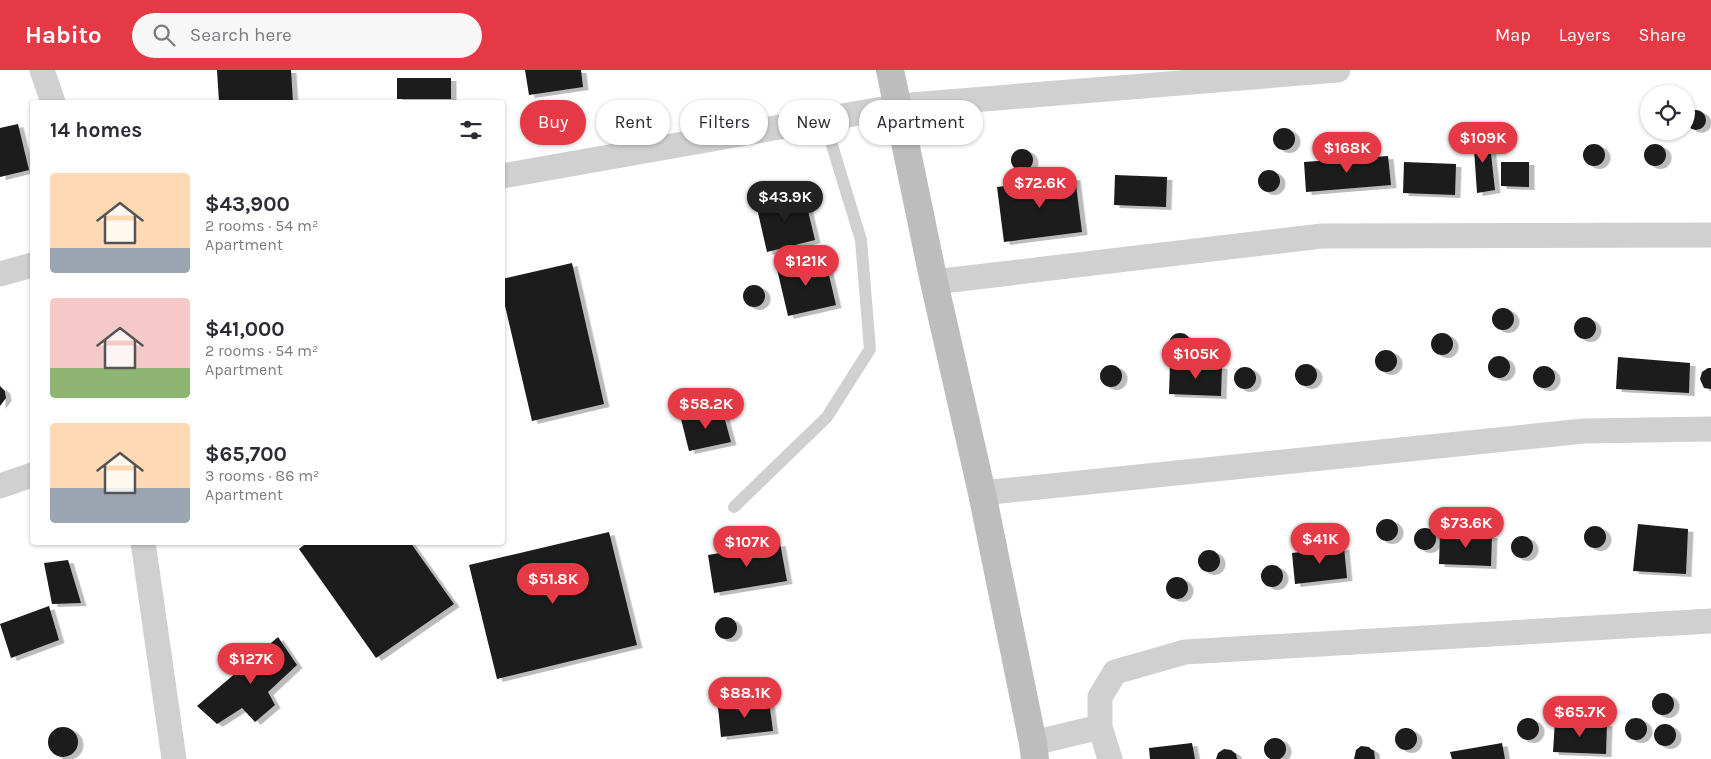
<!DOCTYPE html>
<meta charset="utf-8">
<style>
body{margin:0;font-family:Karla,sans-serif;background:#f7f7f7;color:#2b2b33;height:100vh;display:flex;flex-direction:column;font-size:19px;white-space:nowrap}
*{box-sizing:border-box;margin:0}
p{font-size:16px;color:#7c7c81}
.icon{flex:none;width:28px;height:28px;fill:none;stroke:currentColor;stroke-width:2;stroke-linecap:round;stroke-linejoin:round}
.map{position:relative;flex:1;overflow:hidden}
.sheet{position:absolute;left:30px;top:30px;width:475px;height:445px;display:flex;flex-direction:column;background:#fff;border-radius:5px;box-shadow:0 1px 4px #0004}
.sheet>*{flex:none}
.banner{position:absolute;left:520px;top:30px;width:475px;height:45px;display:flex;gap:10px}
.fabs{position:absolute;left:1640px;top:15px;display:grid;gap:10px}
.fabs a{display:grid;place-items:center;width:55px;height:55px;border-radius:50%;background:#fff;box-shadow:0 1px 4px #0004;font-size:25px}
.price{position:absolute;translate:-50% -42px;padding:0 11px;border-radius:18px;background:#e63946;color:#fff;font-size:16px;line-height:32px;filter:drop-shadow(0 1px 2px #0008)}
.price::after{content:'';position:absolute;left:50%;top:30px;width:15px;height:11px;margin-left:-8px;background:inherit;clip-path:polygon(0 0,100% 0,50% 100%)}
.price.on{background:#222;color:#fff}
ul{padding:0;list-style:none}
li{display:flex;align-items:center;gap:15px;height:125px;padding:0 20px}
li span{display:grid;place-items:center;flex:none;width:140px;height:100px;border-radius:5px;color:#555}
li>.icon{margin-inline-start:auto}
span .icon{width:60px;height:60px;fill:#fffc;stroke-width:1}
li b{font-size:21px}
h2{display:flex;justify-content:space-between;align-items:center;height:60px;padding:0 20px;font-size:21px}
.tag{padding:0 18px;border-radius:22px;background:#fff;box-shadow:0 1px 4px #0004;font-size:18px;line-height:45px}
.tag.on{background:#e63946;color:#fff}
header{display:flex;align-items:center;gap:30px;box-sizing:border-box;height:70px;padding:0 25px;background:#e63946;color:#fff}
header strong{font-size:24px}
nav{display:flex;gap:28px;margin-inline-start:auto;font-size:18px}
.search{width:350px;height:45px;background:#f7f7f7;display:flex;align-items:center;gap:12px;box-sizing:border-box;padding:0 18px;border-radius:28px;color:#7c7c81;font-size:19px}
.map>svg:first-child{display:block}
.building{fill:#1a1a1a;filter:url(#shadow)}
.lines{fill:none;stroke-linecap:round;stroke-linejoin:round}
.lane{stroke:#d0d0d0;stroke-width:12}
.street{stroke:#d0d0d0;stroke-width:25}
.secondary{stroke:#bdbdbd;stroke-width:28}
</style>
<header>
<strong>Habito</strong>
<div class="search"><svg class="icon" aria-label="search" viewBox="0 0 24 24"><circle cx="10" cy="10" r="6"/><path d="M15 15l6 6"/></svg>Search here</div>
<nav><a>Map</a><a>Layers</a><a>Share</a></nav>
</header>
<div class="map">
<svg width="1711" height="689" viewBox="0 0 1711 689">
<defs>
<filter id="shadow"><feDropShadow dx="5.5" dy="3" stdDeviation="0" flood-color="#0004"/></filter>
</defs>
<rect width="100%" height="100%" fill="#fff"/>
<path class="building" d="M 217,0 L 291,0 L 293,32 L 219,32 Z
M 525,0 L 581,0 L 583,17 L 529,25 Z
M 397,8 L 451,8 L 451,29 L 397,29 Z
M1686 50a10 10 0 1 1 20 0a10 10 0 1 1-20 0Z
M 18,54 L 29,100 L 0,107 L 0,58 Z
M1273 69a11 11 0 1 1 22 0a11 11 0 1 1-22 0Z
M 1473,64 L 1489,66 L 1495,120 L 1477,123 Z
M1583 85a11 11 0 1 1 22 0a11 11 0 1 1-22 0Z
M1644 85a11 11 0 1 1 22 0a11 11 0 1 1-22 0Z
M1011 90a11 11 0 1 1 22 0a11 11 0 1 1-22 0Z
M 1388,86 L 1391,115 L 1306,122 L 1304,92 Z
M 1404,92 L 1456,94 L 1455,125 L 1403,123 Z
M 1501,92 L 1529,92 L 1529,117 L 1501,116 Z
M1258 111a11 11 0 1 1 22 0a11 11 0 1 1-22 0Z
M 1115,105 L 1167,107 L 1166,137 L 1114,135 Z
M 1075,107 L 1082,162 L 1004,172 L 997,117 Z
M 804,124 L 815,170 L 767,182 L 756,134 Z
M 825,188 L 836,235 L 788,246 L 777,199 Z
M 572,193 L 604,334 L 532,351 L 502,223 L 502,209 Z
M743 226a11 11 0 1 1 22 0a11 11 0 1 1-22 0Z
M1492 249a11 11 0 1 1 22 0a11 11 0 1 1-22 0Z
M1574 258a11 11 0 1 1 22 0a11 11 0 1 1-22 0Z
M1169 274a11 11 0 1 1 22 0a11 11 0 1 1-22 0Z
M1431 274a11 11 0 1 1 22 0a11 11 0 1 1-22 0Z
M1375 291a11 11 0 1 1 22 0a11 11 0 1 1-22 0Z
M1488 297a11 11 0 1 1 22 0a11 11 0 1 1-22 0Z
M 1618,287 L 1690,293 L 1689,323 L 1616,319 Z
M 1170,294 L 1222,296 L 1221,326 L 1169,324 Z
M1295 305a11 11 0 1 1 22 0a11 11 0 1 1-22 0Z
M1100 306a11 11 0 1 1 22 0a11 11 0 1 1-22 0Z
M1533 307a11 11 0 1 1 22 0a11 11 0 1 1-22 0Z
M1234 308a11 11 0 1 1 22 0a11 11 0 1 1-22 0Z
M 1708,298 L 1711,298 L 1711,319 L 1704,318 L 1700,309 L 1702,302 Z
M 0,316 L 5,321 L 6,328 L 0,336 Z
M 722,339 L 731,372 L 689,381 L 681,349 Z
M1376 460a11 11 0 1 1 22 0a11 11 0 1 1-22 0Z
M 1638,454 L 1688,459 L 1686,504 L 1633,501 Z
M1584 467a11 11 0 1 1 22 0a11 11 0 1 1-22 0Z
M1414 469a11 11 0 1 1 22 0a11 11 0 1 1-22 0Z
M 609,462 L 637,575 L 497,609 L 469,495 Z
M 1440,463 L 1492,465 L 1491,496 L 1439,494 Z
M1511 477a11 11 0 1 1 22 0a11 11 0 1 1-22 0Z
M 308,472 L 410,472 L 454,534 L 376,588 L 299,479 Z
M 780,473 L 787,511 L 714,523 L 708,485 Z
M 1344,477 L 1347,508 L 1295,514 L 1292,483 Z
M1198 491a11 11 0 1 1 22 0a11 11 0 1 1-22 0Z
M 68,490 L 81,533 L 52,534 L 44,493 Z
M1261 506a11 11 0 1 1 22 0a11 11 0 1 1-22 0Z
M1166 518a11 11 0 1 1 22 0a11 11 0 1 1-22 0Z
M 49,536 L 59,570 L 11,588 L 0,554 Z
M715 558a11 11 0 1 1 22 0a11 11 0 1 1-22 0Z
M 278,567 L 297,595 L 268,622 L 275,635 L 255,652 L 242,638 L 217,654 L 197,636 Z
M1652 634a11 11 0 1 1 22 0a11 11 0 1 1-22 0Z
M 769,631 L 773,661 L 721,667 L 718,637 Z
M1517 659a11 11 0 1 1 22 0a11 11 0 1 1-22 0Z
M1625 659a11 11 0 1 1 22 0a11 11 0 1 1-22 0Z
M 1555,651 L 1607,653 L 1606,684 L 1553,682 Z
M1654 665a11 11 0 1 1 22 0a11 11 0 1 1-22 0Z
M48 672a15 15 0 1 1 30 0a15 15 0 1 1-30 0Z
M1395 669a11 11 0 1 1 22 0a11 11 0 1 1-22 0Z
M1264 679a11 11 0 1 1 22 0a11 11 0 1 1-22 0Z
M 1192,673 L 1195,689 L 1150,689 L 1149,678 Z
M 1502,673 L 1505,689 L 1452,689 L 1450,682 Z
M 1361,676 L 1369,677 L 1371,679 L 1374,681 L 1375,689 L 1354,689 L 1356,680 Z
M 1224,679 L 1231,680 L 1236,684 L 1237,689 L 1216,689 L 1218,683 Z"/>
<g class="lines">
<path class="lane" d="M 734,437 L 827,347 L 870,279 L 861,170 L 824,49"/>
<path class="street" d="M 42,0 L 53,32
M 502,106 L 899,36 L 1338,0
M 0,204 L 32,195
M 934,212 L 1322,166 L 1711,165
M 0,416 L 32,405
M 982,423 L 1584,361 L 1711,359
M 143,472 L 174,689
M 1100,657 L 1100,627 L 1115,602 L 1185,582 L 1711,551
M 1033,673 L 1100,657 L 1110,689"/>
<path class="secondary" d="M 890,0 L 934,212 L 982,423 L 1033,673 L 1035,689"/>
</g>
</svg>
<div class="fabs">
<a><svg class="icon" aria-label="locate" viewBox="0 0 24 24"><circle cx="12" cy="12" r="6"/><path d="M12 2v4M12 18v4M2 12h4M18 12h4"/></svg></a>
</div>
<b class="price" style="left:1483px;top:94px">$109K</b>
<b class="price" style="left:1347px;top:104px">$168K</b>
<b class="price" style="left:1040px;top:139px">$72.6K</b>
<b class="price on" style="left:785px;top:153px">$43.9K</b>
<b class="price" style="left:806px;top:217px">$121K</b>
<b class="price" style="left:1196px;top:310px">$105K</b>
<b class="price" style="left:706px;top:360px">$58.2K</b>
<b class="price" style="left:1466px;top:479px">$73.6K</b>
<b class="price" style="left:1320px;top:495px">$41K</b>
<b class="price" style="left:747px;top:498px">$107K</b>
<b class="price" style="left:553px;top:535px">$51.8K</b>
<b class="price" style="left:251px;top:615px">$127K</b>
<b class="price" style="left:745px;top:649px">$88.1K</b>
<b class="price" style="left:1580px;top:668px">$65.7K</b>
<div class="banner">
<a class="tag on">Buy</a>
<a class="tag">Rent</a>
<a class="tag">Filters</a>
<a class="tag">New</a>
<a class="tag">Apartment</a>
</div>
<section class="sheet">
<h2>14 homes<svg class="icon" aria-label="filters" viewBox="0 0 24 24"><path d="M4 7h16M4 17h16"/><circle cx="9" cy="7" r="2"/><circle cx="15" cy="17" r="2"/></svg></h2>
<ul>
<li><span style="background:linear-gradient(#ffd9b3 75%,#9aa5b1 0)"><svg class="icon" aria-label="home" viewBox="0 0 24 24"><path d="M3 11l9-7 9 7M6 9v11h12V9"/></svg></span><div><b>$43,900</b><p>2 rooms · 54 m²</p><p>Apartment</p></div></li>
<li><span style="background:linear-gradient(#f6c9c9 70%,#8fb573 0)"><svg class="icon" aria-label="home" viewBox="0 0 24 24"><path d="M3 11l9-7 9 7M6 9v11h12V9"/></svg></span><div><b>$41,000</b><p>2 rooms · 54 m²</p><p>Apartment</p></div></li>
<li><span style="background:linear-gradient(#ffd9b3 65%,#9aa5b1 0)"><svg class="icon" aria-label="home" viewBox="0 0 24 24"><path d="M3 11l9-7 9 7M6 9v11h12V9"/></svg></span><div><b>$65,700</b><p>3 rooms · 86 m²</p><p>Apartment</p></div></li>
</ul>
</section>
</div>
